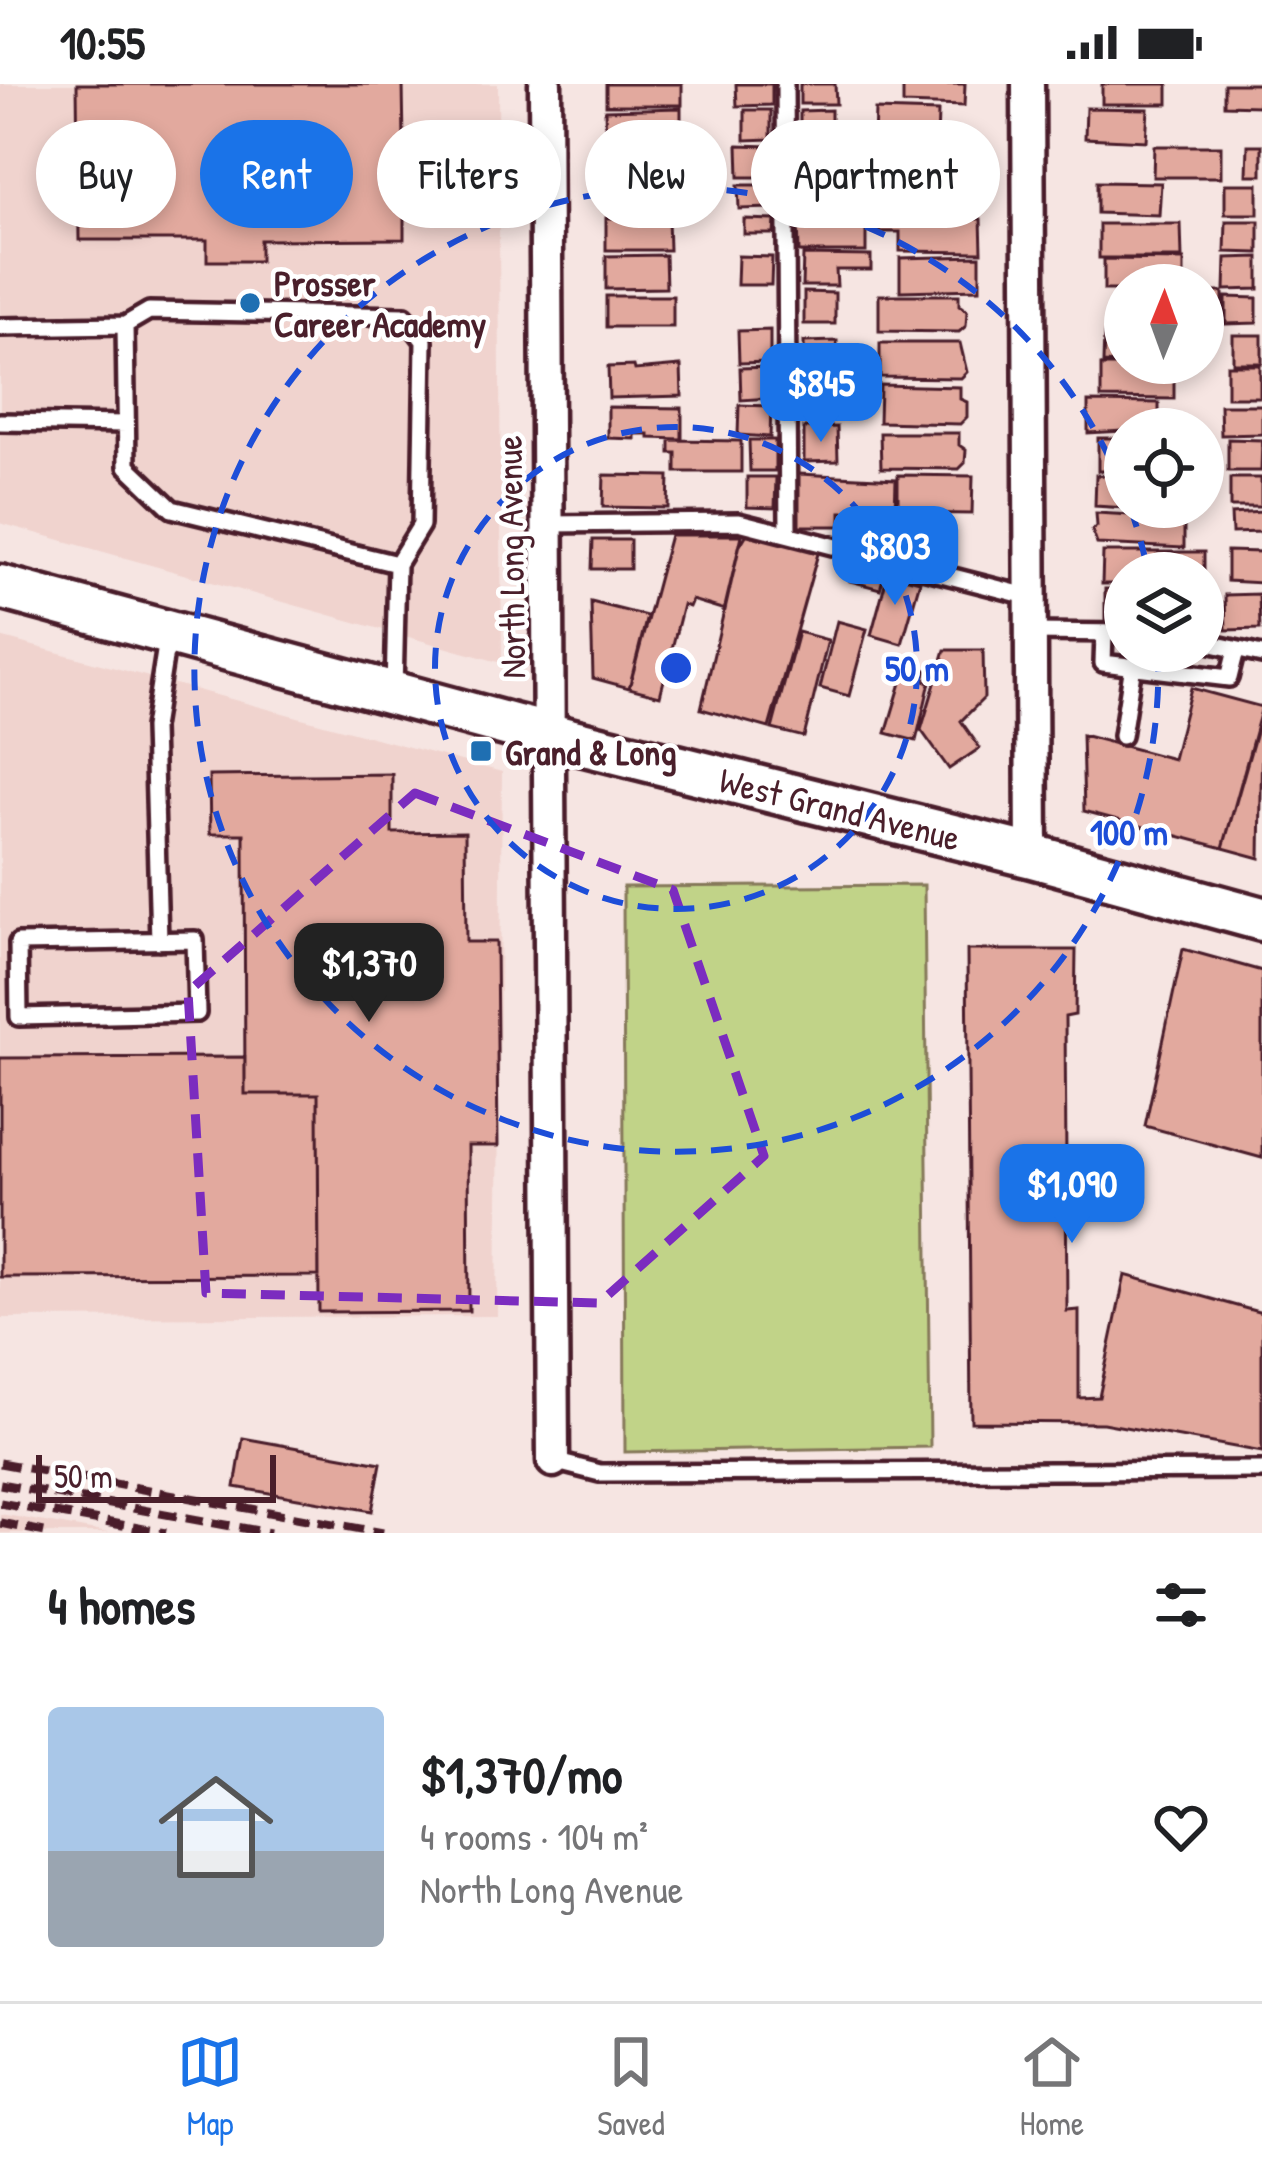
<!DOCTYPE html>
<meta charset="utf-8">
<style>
body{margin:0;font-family:"Patrick Hand",sans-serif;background:#f6f6f6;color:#202124;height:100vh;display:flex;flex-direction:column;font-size:45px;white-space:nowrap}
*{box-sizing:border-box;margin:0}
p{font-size:39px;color:#757577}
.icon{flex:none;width:66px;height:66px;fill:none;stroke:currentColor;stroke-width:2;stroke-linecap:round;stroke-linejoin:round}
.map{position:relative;height:1449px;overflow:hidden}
.sheet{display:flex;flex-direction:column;background:#fff;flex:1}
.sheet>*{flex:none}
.hud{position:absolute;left:36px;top:36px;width:1191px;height:108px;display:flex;gap:24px}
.needle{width:78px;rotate:1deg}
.controls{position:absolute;left:1104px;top:180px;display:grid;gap:24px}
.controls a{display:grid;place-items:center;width:120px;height:120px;border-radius:50%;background:#fff;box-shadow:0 6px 18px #0003;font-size:60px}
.scale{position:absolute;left:36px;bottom:30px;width:240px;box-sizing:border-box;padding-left:12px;border:6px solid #4a1f2b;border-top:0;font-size:33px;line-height:42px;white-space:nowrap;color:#4a1f2b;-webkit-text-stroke:9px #fff;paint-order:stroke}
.price{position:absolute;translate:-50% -102px;padding:0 27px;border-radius:24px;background:#1a73e8;color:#fff;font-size:39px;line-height:78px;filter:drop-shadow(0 3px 6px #0008)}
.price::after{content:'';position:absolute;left:50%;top:72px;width:36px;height:27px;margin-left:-18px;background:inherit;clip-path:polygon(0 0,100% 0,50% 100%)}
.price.active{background:#222;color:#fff}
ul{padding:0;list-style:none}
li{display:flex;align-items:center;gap:36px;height:300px;padding:0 48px}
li+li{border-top:3px solid #e0e0e0}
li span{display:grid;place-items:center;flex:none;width:336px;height:240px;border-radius:12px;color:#555}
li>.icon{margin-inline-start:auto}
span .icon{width:144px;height:144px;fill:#fffc;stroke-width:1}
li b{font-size:51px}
h2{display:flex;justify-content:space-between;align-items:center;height:144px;padding:0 48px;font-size:51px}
.pill{padding:0 42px;border-radius:54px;background:#fff;box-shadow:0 6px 18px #0003;font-size:42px;line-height:108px}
.pill.active{background:#1a73e8;color:#fff}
.status{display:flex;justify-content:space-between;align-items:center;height:84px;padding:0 60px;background:#fff;direction:ltr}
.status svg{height:33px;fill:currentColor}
.tabs{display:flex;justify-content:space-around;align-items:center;height:168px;border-top:3px solid #e0e0e0;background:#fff;font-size:33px;color:#757577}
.tabs a{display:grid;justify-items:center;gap:6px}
.tabs .active{color:#1a73e8}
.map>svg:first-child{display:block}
.built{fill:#f0d3ce}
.green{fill:#c1d388;stroke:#86795a;stroke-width:3}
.building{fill:#e2a99e;stroke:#4a1f2b;stroke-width:3}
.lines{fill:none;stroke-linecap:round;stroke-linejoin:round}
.lane-casing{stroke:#4a1f2b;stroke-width:24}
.street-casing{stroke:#4a1f2b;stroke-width:39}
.secondary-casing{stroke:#4a1f2b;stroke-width:51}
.lane{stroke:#fff;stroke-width:15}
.street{stroke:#fff;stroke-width:30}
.secondary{stroke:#fff;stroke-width:42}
.rail{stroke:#4a1f2b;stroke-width:9;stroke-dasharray:18 9;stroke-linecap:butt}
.marked{fill:none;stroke:#7b2cbf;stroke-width:9;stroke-dasharray:24 15;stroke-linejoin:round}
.ring{fill:none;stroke:#1d4ed8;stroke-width:6;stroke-dasharray:21 15}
.poi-dot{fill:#1f6fb2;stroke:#fff;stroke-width:4.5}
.labels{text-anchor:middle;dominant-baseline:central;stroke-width:9;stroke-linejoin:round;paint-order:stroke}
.poi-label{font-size:36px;font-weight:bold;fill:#4a1f2b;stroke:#fff;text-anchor:start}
.street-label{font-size:36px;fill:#4a1f2b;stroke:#fff}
.centre{fill:#1d4ed8;stroke:#fff;stroke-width:6}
.ring-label{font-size:36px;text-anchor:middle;font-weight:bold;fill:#1d4ed8;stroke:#fff;stroke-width:9;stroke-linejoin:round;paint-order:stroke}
</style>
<div class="status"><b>10:55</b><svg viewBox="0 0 49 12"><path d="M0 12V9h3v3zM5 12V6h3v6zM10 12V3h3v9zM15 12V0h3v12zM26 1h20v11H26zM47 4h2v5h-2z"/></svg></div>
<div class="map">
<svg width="1262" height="1449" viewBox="0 0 1262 1449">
<rect width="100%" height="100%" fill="#f6e5e2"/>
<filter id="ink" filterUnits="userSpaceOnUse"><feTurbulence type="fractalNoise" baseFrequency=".00833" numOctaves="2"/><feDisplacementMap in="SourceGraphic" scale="24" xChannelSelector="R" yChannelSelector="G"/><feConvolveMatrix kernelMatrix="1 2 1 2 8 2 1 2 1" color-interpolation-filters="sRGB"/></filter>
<g filter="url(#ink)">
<path class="built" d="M 0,0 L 498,0 L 502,579 L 0,439 Z
M 0,553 L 502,688 L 497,1232 L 0,1234 Z
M 0,1430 L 108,1449 L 0,1449 Z"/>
<path class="green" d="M 924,801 L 930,1363 L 625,1368 L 623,803 Z"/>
<path class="building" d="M 77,0 L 403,0 L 404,58 L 416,58 L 417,88 L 404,89 L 404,155 L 260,156 L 260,177 L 207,177 L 207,156 L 79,156 Z
M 606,0 L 682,0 L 682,21 L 606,21 Z
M 736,0 L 772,0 L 772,21 L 737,22 Z
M 800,0 L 835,0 L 836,20 L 800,20 Z
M 903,0 L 965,0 L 964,22 L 903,20 Z
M 1102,0 L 1168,0 L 1168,20 L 1102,20 Z
M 1224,0 L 1260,0 L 1259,22 L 1224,21 Z
M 681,24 L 681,58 L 606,59 L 605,26 Z
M 1086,24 L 1148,25 L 1146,57 L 1085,54 Z
M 745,26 L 771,26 L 771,55 L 745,56 Z
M 831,26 L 831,59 L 800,59 L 800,27 Z
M 875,26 L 938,28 L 937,58 L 874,56 Z
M 738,61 L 770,62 L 769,93 L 739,93 Z
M 1248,61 L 1262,61 L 1262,91 L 1247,91 Z
M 604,62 L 697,63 L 697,93 L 604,93 Z
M 1154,62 L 1221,62 L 1221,93 L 1153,93 Z
M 877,81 L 966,81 L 967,117 L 877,117 Z
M 1097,98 L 1161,99 L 1159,131 L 1097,129 Z
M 611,99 L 677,99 L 677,132 L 610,131 Z
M 1225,100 L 1258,100 L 1258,130 L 1225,130 Z
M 738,101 L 771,101 L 772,124 L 739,125 Z
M 606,134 L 668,134 L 669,166 L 606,166 Z
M 744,135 L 775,136 L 774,150 L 744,150 Z
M 798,135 L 981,135 L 982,168 L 900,167 L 900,148 L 866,148 L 866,168 L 799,168 Z
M 1226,137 L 1259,137 L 1259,169 L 1225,168 Z
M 1099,140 L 1181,140 L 1182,174 L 1099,174 Z
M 665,171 L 666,204 L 606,205 L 606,172 Z
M 803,171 L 871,172 L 871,186 L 836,186 L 837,202 L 802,202 Z
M 738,172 L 772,173 L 771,201 L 737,201 Z
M 980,172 L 980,205 L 900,207 L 900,174 Z
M 1259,173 L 1259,205 L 1225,206 L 1226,174 Z
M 1104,175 L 1184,176 L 1184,201 L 1125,201 L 1125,206 L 1104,206 Z
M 804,208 L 835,209 L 835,240 L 804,240 Z
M 1203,208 L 1223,208 L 1223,240 L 1203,241 Z
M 879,211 L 959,211 L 959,221 L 967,227 L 966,242 L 959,248 L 879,247 Z
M 606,212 L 673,212 L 673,243 L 606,243 Z
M 1226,213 L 1257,214 L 1257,239 L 1226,240 Z
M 770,246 L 770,278 L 739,279 L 738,247 Z
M 1104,250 L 1125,250 L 1125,279 L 1196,280 L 1103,279 Z
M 1233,251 L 1262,251 L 1262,279 L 1233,279 Z
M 837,257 L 837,288 L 805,289 L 804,258 Z
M 880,259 L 960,259 L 967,288 L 961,294 L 880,293 Z
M 1227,281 L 1260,281 L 1260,313 L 1227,313 Z
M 634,282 L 635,286 L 681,282 L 682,312 L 609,314 L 608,283 Z
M 1101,282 L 1174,282 L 1174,315 L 1101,314 Z
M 770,283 L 771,314 L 741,316 L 740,284 Z
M 880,301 L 960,303 L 960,315 L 967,318 L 967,333 L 960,340 L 879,338 Z
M 803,302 L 833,302 L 834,332 L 803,332 Z
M 1088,318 L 1159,319 L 1159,345 L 1088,349 Z
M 739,321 L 771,322 L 770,353 L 738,351 Z
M 1220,321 L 1262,321 L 1262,350 L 1221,351 Z
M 608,323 L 682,324 L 682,355 L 649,354 L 649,350 L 635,350 L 635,355 L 608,354 Z
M 837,343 L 838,377 L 804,378 L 804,344 Z
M 880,349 L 959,349 L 959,361 L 966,366 L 965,379 L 959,385 L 881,384 Z
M 1098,354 L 1125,354 L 1125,387 L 1098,387 Z
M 1228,355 L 1262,356 L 1261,387 L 1228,387 Z
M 670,356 L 741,357 L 741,388 L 676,388 L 676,369 L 670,369 Z
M 749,356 L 775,356 L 775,387 L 750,387 Z
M 799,390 L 896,395 L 895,428 L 841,428 L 841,442 L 799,442 Z
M 604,391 L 669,392 L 668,424 L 603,423 Z
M 898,391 L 973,392 L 972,430 L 898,429 Z
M 1096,391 L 1125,393 L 1125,423 L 1159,426 L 1095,422 Z
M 747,393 L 776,393 L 775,424 L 747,423 Z
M 1230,394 L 1261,394 L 1261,423 L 1230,423 Z
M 1262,428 L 1262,448 L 1232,449 L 1231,430 Z
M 1096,429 L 1184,434 L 1184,464 L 1097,460 L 1092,446 L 1097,442 Z
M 748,448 L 819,466 L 769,644 L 701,625 L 739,463 Z
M 670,451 L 742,451 L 725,526 L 692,516 L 689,523 L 683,521 L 660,612 L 629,604 Z
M 593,456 L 630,456 L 630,485 L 592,485 Z
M 1227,467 L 1261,468 L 1261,499 L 1227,497 Z
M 1103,468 L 1204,468 L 1204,500 L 1203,489 L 1125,489 L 1125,500 L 1102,500 Z
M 855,479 L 885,488 L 880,505 L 850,497 Z
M 888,489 L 920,497 L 902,560 L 871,551 Z
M 1105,505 L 1125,505 L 1125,538 L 1105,538 Z
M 1259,510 L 1260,545 L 1226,546 L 1225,511 Z
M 591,518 L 647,532 L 629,604 L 593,594 Z
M 837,537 L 867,545 L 849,612 L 820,604 Z
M 798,548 L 828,556 L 804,653 L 772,645 Z
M 945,566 L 983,566 L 984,614 L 961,637 L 980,664 L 949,685 L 921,646 Z
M 906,582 L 927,586 L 924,596 L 930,598 L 916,657 L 886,649 Z
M 1191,604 L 1262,623 L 1223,764 L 1084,727 L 1082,651 L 1173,675 Z
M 1257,645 L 1262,646 L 1260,774 L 1223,764 Z
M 392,690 L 392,749 L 465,748 L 466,858 L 496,858 L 498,1062 L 468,1062 L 469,1227 L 319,1228 L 318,1010 L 245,1010 L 244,750 L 210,750 L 209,692 Z
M 1183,865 L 1262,887 L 1262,1074 L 1145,1042 Z
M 967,866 L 1076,866 L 1075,931 L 1065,933 L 1067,1227 L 1079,1226 L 1079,1314 L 1099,1313 L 1125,1191 L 1262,1229 L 1262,1368 L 1103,1339 L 971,1338 Z
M 245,973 L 245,1010 L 318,1010 L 319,1192 L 0,1193 L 0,974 Z
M 243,1354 L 381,1379 L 372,1427 L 235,1403 Z"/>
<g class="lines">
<g class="lane-casing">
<path id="lane" d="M 785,0 L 788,448
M 0,243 L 125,241
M 0,338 L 126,340
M 548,440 L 739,438 L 1031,513
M 1031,548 L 1125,549
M 1104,549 L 1103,579 L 1229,594 L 1236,566
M 1203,558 L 1262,571
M 394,607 L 397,480 L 421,441 L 424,257 L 405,232 L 149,227 L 125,241 L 127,382 L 172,425 L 397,480
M 1122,652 L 1133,581
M 195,856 L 197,929 L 19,933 L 18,859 Z
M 159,857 L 153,644 L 168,549
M 553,1377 L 600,1389 L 1262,1386"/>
</g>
<g class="street-casing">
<path id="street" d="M 545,0 L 553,1377
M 1028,0 L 1032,772"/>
</g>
<g class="secondary-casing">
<path id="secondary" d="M 0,503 L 513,642 L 1032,772 L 1262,835"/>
</g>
<use href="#lane" class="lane"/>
<use href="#street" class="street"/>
<use href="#secondary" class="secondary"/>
<path class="rail" d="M 0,1379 L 383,1449
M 0,1400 L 270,1449
M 0,1419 L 166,1449
M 0,1439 L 50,1449"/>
</g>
</g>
<path class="marked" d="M 415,709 L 673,806 L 764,1072 L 599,1219 L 206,1209 L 188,908 Z"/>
<g class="ring">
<circle cx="676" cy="584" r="241"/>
<path d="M1130 423A482 482 0 0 1 1148 488M1158 567A482 482 0 1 1 1124 407"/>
</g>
<g class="poi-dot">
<circle cx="250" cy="219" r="12"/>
<rect x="469" y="655" width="24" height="24" rx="6"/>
</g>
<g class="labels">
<g class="poi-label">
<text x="274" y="198">Prosser<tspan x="274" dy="41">Career Academy</tspan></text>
<text x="505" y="667">Grand &amp; Long</text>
</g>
<g class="street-label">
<text transform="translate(510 473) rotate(-91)">North Long Avenue</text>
<text transform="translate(840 724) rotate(14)">West Grand Avenue</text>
</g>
</g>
<circle cx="676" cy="584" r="18" class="centre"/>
<g class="ring-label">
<text x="917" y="597">50 m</text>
<text x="1129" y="761">100 m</text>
</g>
</svg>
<div class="controls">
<a><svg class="needle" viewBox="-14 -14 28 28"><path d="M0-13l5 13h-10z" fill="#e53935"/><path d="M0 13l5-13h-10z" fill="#757577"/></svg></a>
<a><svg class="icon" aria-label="locate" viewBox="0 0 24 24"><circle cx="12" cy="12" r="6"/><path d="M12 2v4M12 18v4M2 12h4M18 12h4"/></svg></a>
<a><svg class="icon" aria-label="layers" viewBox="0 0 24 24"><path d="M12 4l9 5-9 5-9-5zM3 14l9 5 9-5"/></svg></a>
</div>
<div class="scale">50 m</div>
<b class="price" style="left:821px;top:361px">$845</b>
<b class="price" style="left:895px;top:524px">$803</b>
<b class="price active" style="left:369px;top:941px">$1,370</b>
<b class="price" style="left:1072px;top:1162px">$1,090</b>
<div class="hud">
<a class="pill">Buy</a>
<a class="pill active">Rent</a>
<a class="pill">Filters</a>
<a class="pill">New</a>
<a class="pill">Apartment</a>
</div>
</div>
<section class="sheet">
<h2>4 homes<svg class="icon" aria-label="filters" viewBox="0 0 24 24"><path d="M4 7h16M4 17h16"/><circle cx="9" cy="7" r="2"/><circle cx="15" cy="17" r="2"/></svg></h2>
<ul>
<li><span style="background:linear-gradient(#a9c7e8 60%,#9aa5b1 0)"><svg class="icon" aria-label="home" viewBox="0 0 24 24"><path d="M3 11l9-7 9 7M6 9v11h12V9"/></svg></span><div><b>$1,370/mo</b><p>4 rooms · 104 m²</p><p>North Long Avenue</p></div><svg class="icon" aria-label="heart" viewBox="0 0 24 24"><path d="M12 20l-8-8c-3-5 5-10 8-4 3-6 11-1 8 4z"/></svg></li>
</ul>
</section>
<nav class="tabs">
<a class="active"><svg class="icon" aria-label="map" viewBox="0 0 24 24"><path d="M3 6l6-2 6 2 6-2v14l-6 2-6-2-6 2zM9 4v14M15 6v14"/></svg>Map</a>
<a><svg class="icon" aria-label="saved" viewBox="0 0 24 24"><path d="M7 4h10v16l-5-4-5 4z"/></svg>Saved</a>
<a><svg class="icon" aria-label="home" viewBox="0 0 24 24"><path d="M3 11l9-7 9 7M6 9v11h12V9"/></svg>Home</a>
</nav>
